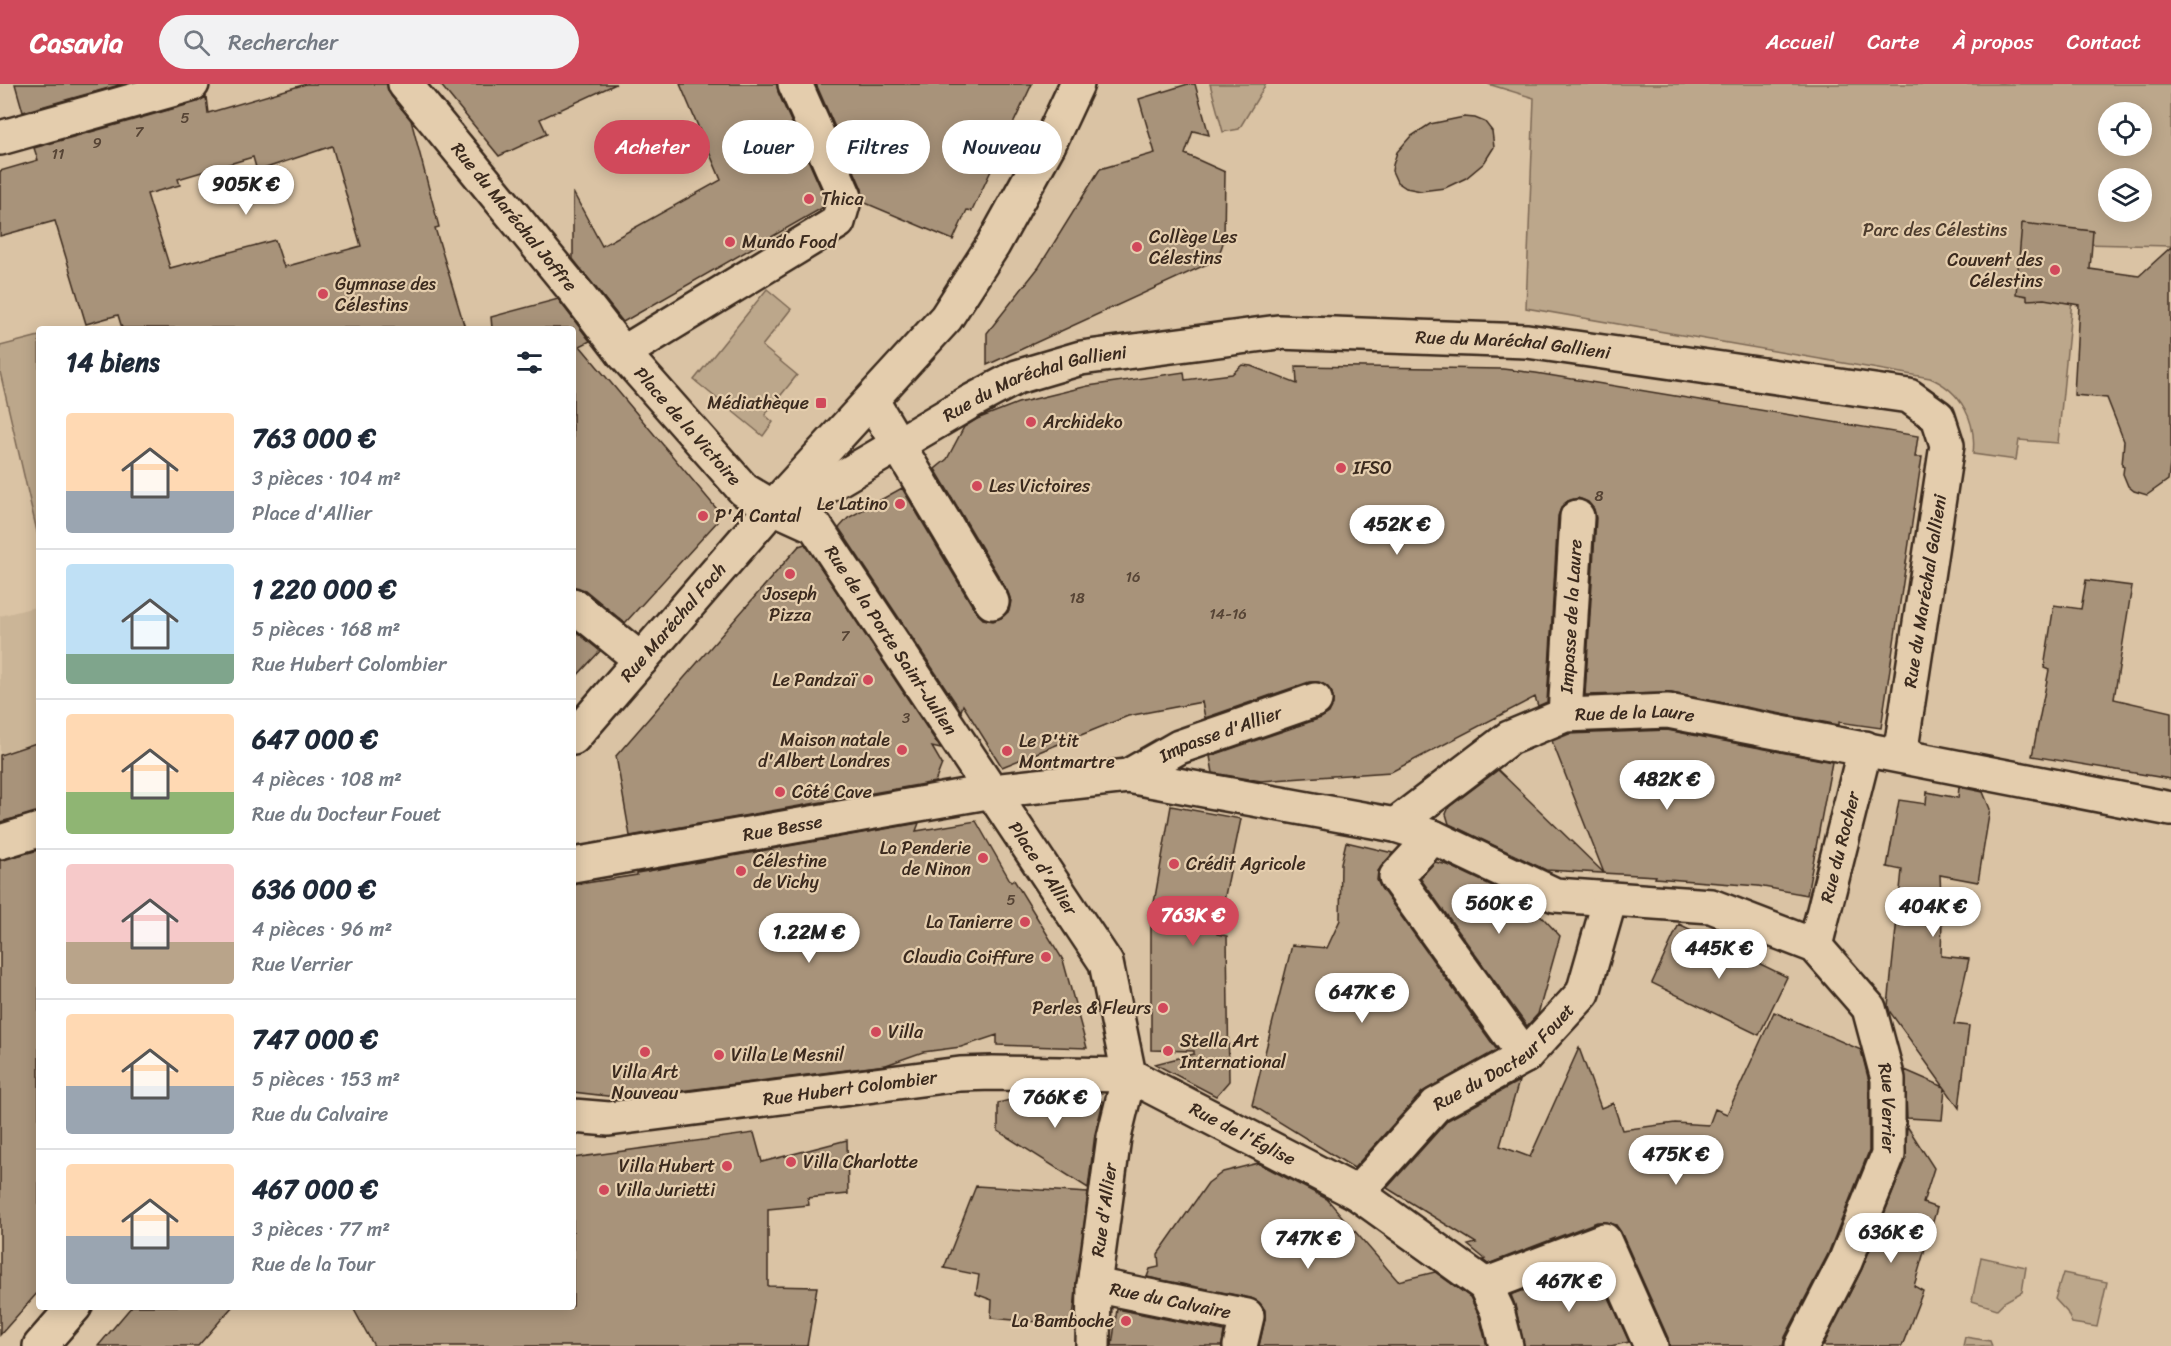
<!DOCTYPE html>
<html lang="fr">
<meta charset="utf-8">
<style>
body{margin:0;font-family:Sriracha,sans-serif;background:#f2f2f3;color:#1f2937;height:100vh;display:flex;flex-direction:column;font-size:22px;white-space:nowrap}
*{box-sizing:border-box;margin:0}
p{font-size:20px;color:#747a83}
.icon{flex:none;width:33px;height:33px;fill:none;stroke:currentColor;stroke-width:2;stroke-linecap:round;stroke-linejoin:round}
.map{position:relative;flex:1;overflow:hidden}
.side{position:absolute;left:36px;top:242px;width:540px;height:984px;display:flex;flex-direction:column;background:#fff;border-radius:6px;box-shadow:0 3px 15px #0003}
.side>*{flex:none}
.top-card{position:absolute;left:594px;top:36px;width:570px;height:54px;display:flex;gap:12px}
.controls{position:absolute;left:2098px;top:18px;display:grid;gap:12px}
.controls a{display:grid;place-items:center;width:54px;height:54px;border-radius:50%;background:#fff;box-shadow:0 3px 15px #0003;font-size:30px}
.price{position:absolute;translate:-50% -51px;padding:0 14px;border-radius:21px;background:#fff;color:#222;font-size:20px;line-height:39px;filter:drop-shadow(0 2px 3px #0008)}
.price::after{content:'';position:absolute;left:50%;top:36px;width:18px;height:14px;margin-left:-9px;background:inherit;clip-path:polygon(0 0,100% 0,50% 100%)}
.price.on{background:#d1495b;color:#fff}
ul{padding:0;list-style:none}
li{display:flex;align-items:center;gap:18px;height:150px;padding:0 30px}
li+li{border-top:2px solid #e0e1e3}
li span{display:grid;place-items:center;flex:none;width:168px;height:120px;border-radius:6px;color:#555}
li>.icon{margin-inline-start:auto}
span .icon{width:72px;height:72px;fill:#fffc;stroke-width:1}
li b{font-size:26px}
h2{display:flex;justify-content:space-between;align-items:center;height:72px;padding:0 30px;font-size:26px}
.chip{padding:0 21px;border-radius:27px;background:#fff;box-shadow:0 3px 15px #0003;font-size:21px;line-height:54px}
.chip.on{background:#d1495b;color:#fff}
header{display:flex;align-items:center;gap:36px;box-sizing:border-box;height:84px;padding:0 30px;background:#d1495b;color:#fff}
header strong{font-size:28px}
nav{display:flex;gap:33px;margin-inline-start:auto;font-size:21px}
.search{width:420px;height:54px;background:#f2f2f3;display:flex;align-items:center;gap:15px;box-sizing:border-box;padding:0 21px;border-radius:33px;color:#747a83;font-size:22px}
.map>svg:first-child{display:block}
.built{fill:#cbb597}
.green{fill:#bca78b;stroke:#7c6854;stroke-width:1.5;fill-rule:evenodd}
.building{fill:#a8937a;stroke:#3b2a1e;stroke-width:1.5;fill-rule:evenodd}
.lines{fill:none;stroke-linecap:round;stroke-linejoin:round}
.minor-casing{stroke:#3b2a1e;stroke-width:38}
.minor{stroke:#e4cdad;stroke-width:33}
.poi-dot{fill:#d1495b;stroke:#e4cdad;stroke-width:2}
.labels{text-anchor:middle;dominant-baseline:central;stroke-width:4.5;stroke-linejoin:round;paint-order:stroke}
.number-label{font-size:15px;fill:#564435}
.poi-label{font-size:18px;fill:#3b2a1e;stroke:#e4cdad;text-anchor:start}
.street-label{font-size:18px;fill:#3b2a1e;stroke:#e4cdad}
.park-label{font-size:18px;fill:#4e3d2e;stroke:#e4cdad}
</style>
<header>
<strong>Casavia</strong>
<div class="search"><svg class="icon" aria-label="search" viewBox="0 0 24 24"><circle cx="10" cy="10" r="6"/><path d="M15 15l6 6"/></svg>Rechercher</div>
<nav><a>Accueil</a><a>Carte</a><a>À propos</a><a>Contact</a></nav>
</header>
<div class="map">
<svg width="2171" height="1262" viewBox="0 0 2171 1262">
<rect width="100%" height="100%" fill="#dac3a4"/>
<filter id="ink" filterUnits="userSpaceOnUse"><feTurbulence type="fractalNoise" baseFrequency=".0167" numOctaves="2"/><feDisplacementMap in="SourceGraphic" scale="12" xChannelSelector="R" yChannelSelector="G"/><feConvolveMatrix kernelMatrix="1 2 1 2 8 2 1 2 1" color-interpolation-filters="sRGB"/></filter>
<g filter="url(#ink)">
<path class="built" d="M 39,522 L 39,735 L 0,747 L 0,532 Z"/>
<path class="green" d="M 1210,0 L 1266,0 L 1239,45 L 1223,48 Z
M 1488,0 L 2171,0 L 2171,162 L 2082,160 L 2072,216 L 2058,359 L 2019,356 L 2016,376 L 1973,370 C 1977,337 1961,307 1930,294 L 1526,224 L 1534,14 ZM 2109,28 L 2142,28 L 2142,62 L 2109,62 ZM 2109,94 L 2142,94 L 2142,128 L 2109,128 Z
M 767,205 L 791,225 L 762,262 L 797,291 L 765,331 L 773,338 L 763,352 L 694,296 Z
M 39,252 L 39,456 L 0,288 L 0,262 Z
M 1981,1173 L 2026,1183 L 2022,1208 L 2004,1218 L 1997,1225 L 1972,1217 Z
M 2063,1189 L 2107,1198 L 2097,1243 L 2072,1239 L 2067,1228 L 2055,1215 Z
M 1965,1253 L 1990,1257 L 1992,1262 L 1963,1262 Z"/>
<path class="building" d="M 15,0 L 123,0 L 23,28 Z
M 306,0 L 387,0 L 391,12 L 411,36 L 439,143 L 435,144 L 465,244 L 122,244 L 118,231 L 86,240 L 55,137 L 0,152 L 0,87 L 38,76 L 34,64 L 197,18 L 206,13 L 208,29 ZM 332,62 L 361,162 L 284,183 L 275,156 L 170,184 L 147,110 L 180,101 L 178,95 L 253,73 L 257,87 Z
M 440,0 L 616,0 L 540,35 L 547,50 L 499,72 Z
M 680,0 L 777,0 L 778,8 L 825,114 L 822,124 L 623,238 L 573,175 L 573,108 L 602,162 L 721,96 Z
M 816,0 L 1032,0 L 972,127 L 967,126 L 953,156 L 863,118 L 862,105 Z
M 1188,0 L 1195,0 L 1209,51 L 1193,47 L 1185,70 L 1225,88 L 1224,156 L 1221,165 L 1214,177 L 987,281 L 987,249 L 1039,183 L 1100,85 L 1155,69 L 1139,15 Z
M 1464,33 L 1475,34 L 1485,38 L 1492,47 L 1494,63 L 1484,79 L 1466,94 L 1445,104 L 1421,107 L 1406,104 L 1397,98 L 1392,87 L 1393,81 L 1397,68 L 1410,53 L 1430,40 Z
M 2022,139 L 2093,147 L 2090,185 L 2139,192 L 2171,163 L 2171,373 L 2168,396 L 2147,411 L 2134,407 L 2128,402 L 2123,390 L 2124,382 L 2122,381 L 2124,357 L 2107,314 L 2074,311 L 2079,221 L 2044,215 L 2027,216 L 2027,212 L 2016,210 Z
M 558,215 L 590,257 L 580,262 L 716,424 L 717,438 L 625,539 L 585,506 L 573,503 L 573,244 L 492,244 L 491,233 Z
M 1242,281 L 1251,282 L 1297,300 L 1296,282 L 1503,285 L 1536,289 L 1918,352 L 1915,373 L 1922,373 L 1881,644 L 1839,638 L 1839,641 L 1671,609 L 1585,611 L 1596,434 L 1594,425 L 1588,418 L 1578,414 L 1568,417 L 1562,422 L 1558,432 L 1547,618 L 1538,622 L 1535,613 L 1391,688 L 1261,697 L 1213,689 L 1210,672 L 1321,634 L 1329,629 L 1333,620 L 1332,609 L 1327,602 L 1318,598 L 1309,598 L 1205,634 L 1202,618 L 1128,632 L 1002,683 L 963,621 L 961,627 L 839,444 L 848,434 L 902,404 L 976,528 L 983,535 L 993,537 L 1001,534 L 1009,527 L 1011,517 L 1008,508 L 935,385 L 947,375 L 964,343 L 977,335 L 1018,319 L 1088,302 L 1184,288 L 1185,296 L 1232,290 Z
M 805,460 L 941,665 L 932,663 L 942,680 L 935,698 L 630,752 L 616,672 L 799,462 Z
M 2086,496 L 2132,502 L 2114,615 L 2171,628 L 2171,695 L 2032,672 L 2049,586 L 2044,584 L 2054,521 L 2081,525 Z
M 573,545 L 600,567 L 573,596 Z
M 1667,646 L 1832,678 L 1807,811 L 1758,802 L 1655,794 L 1656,792 L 1546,786 L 1449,740 L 1446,730 L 1449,723 L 1498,686 L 1604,789 L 1552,657 L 1569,650 Z
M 39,658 L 39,728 L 0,738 L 0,671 Z
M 1959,703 L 1983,708 L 1990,725 L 1978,798 L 1940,791 L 1942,835 L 1941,872 L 1969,875 L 1954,940 L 1969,942 L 1959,1024 L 1945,1004 L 1942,1036 L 1907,1034 L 1905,986 L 1944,1003 L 1890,928 L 1888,922 L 1902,786 L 1887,783 L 1899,716 L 1926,720 L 1927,708 L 1958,714 Z
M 1171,722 L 1241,735 L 1217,850 L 1227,852 L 1229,997 L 1216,1012 L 1155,980 L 1194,970 L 1194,967 L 1151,966 L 1151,836 Z
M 976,737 L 1011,798 L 1014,796 L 1063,876 L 1087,964 L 997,961 L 997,951 L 961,963 L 923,968 L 886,981 L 624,1014 L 573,1008 L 573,801 L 637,791 L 637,789 L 919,739 L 916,747 Z
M 1346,758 L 1393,769 L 1378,787 L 1377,796 L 1381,804 L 1497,966 L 1422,1008 L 1354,1084 L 1252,1021 L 1292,861 L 1327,864 L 1340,836 L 1341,779 Z
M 39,766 L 39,1207 L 0,1251 L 0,776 Z
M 1435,778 L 1448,781 L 1529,819 L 1560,852 L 1538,930 L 1527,942 L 1420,794 Z
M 1679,840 L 1787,893 L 1759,951 L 1652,899 Z
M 1774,928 L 1861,966 L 1869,997 L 1869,1067 L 1828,1170 L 1785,1253 L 1783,1262 L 1669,1262 L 1668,1254 L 1621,1148 L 1616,1141 L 1607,1138 L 1597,1138 L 1488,1180 L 1483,1176 L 1485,1175 L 1468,1161 L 1476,1159 L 1387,1104 L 1448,1036 L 1519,997 L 1500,1062 L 1530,1073 L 1579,964 L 1601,1024 L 1613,1019 L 1622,1046 L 1675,1039 L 1709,1041 L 1715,1025 L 1727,1030 Z
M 1040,1008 L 1099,1009 L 1102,1022 L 1095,1050 L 1088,1104 L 998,1047 L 998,1019 Z
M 1907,1042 L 1934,1084 L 1923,1119 L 1937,1124 L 1914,1202 L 1923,1207 L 1902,1262 L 1823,1262 L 1862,1185 L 1905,1078 Z
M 754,1049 L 762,1078 L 847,1056 L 848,1110 L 808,1114 L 809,1121 L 768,1125 L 768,1202 L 817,1203 L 807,1262 L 374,1262 L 352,1222 L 573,1222 L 573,1074 Z
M 1258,1079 L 1327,1115 L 1398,1197 L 1435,1188 L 1470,1213 L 1479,1232 L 1487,1262 L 1259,1262 L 1265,1236 L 1265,1226 L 1259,1218 L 1251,1214 L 1147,1193 L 1150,1185 L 1159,1183 L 1158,1170 L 1208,1099 L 1223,1088 Z
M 976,1102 L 1088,1109 L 1072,1241 L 991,1234 L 992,1216 L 976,1210 L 979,1191 L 944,1184 Z
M 1594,1180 L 1629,1258 L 1611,1262 L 1524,1262 L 1515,1221 L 1511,1211 Z
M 132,1222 L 233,1222 L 198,1262 L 98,1262 Z
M 1117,1225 L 1224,1247 L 1222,1262 L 1112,1262 Z"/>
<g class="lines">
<g class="minor-casing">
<g id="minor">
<path id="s1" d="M 405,0 L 575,207 L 623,269 L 744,406 L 773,423 L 815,442 L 1106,879 L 1129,991 L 1114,1053 L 1094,1201 L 1093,1262"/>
<path d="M 0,54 L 192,0"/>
<path d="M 623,269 L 838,138 L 845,113 L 795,0"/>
<path d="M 872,317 L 992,518"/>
<path id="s2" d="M 773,423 L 824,404 L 970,318 L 1017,293 L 1081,274 L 1278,248 L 1527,257 L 1909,312 L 1938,333 L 1947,361 L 1900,671"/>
<path d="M 573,521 L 641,576"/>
<path id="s3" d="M 1565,631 L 1577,433"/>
<path id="s4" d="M 573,654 L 773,423 L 946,234 L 993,161 L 1049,60 L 1077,0"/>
<path id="s5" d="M 1128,692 L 1179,663 L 1315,616"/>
<path id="s6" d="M 1395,741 L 1509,654 L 1565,631 L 1668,627 L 2171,725"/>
<path d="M 1433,753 L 1396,793 L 1525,972"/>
<path d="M 0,758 L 39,746"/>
<path id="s7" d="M 573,781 L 993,707 L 1128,692 L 1395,741 L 1433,753 L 1555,811 L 1711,822 L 1815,862 L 1869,924 L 1888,995 L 1888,1071 L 1845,1178 L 1802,1262"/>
<path id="s8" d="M 1815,862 L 1865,664"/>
<path id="s9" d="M 573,1032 L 609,1035 L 960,990 L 993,989 L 1129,991 L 1357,1109 L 1485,1201 L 1497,1226 L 1506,1262"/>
<path id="s10" d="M 1357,1109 L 1436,1021 L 1525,972 L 1583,909 L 1610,815"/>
<path id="s11" d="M 1094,1201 L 1247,1232 L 1240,1262"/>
<path d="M 1485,1201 L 1604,1156 L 1651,1262"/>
<path d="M 40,1262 L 75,1222"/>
</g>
</g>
<use href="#minor" class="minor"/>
</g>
</g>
<g class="poi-dot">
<circle cx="809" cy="115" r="6"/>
<circle cx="730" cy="158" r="6"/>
<circle cx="1137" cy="163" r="6"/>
<circle cx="2055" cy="186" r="6"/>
<circle cx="323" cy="210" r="6"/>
<rect x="815" y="313" width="12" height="12" rx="3"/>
<circle cx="1031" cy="338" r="6"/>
<circle cx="1341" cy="384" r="6"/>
<circle cx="977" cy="402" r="6"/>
<circle cx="900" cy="420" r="6"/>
<circle cx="703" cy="432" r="6"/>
<circle cx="790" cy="490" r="6"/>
<circle cx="868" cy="596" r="6"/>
<circle cx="902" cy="666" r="6"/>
<circle cx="1007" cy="667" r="6"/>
<circle cx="780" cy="708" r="6"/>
<circle cx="983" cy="774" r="6"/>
<circle cx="1174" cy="780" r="6"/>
<circle cx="741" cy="787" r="6"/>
<circle cx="1025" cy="838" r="6"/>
<circle cx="1046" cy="873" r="6"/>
<circle cx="1163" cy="924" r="6"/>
<circle cx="876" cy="948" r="6"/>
<circle cx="1168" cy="967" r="6"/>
<circle cx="645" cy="968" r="6"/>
<circle cx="719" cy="971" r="6"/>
<circle cx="791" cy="1078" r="6"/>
<circle cx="727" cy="1082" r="6"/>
<circle cx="604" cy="1106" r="6"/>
<circle cx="1126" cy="1237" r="6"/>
</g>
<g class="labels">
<g class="number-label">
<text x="185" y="34">5</text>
<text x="139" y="48">7</text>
<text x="97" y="59">9</text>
<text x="58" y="70">11</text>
<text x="1599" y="412">8</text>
<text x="1133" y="493">16</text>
<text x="1077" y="514">18</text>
<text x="1228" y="530">14-16</text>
<text x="845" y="552">7</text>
<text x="906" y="634">3</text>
<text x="1011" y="816">5</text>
</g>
<g class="poi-label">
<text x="821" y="115">Thica</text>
<text x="1149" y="153">Collège Les<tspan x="1149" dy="21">Célestins</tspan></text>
<text x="742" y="158">Mundo Food</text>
<text x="2043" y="176" text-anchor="end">Couvent des<tspan x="2043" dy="21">Célestins</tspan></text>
<text x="335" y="200">Gymnase des<tspan x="335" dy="21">Célestins</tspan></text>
<text x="809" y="319" text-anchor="end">Médiathèque</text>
<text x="1043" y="338">Archideko</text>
<text x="1353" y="384">IFSO</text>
<text x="989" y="402">Les Victoires</text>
<text x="888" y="420" text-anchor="end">Le Latino</text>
<text x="715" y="432">P'A Cantal</text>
<text x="790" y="510" text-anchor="middle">Joseph<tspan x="790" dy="21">Pizza</tspan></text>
<text x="856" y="596" text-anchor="end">Le Pandzaï</text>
<text x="890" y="656" text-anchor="end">Maison natale<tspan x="890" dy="21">d'Albert Londres</tspan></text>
<text x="1019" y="657">Le P'tit<tspan x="1019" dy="21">Montmartre</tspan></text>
<text x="792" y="708">Côté Cave</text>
<text x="971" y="764" text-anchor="end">La Penderie<tspan x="971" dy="21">de Ninon</tspan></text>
<text x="753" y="777">Célestine<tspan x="753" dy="21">de Vichy</tspan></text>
<text x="1186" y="780">Crédit Agricole</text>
<text x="1013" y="838" text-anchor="end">La Tanierre</text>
<text x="1034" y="873" text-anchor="end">Claudia Coiffure</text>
<text x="1151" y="924" text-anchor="end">Perles &amp; Fleurs</text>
<text x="888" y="948">Villa</text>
<text x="1180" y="957">Stella Art<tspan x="1180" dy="21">International</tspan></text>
<text x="731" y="971">Villa Le Mesnil</text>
<text x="645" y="988" text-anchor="middle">Villa Art<tspan x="645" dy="21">Nouveau</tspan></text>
<text x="803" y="1078">Villa Charlotte</text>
<text x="715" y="1082" text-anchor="end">Villa Hubert</text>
<text x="616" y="1106">Villa Jurietti</text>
<text x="1114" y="1237" text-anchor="end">La Bamboche</text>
</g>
<g class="street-label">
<text stroke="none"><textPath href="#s1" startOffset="172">Rue du Maréchal Joffre</textPath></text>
<text stroke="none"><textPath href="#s2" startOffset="778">Rue du Maréchal Gallieni</textPath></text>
<text stroke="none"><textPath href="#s2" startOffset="292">Rue du Maréchal Gallieni</textPath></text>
<text stroke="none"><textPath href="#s1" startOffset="444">Place de la Victoire</textPath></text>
<text transform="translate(1925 507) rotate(-81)">Rue du Maréchal Gallieni</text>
<text stroke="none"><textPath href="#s3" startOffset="99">Impasse de la Laure</textPath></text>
<text stroke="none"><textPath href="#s4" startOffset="153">Rue Maréchal Foch</textPath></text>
<text stroke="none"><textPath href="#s1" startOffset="746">Rue de la Porte Saint-Julien</textPath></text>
<text stroke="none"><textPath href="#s6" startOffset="274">Rue de la Laure</textPath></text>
<text stroke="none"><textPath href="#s5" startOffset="102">Impasse d'Allier</textPath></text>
<text stroke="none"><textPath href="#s7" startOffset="213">Rue Besse</textPath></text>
<text stroke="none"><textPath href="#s8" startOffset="102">Rue du Rocher</textPath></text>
<text stroke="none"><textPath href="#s1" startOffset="1020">Place d'Allier</textPath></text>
<text stroke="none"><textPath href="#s10" startOffset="202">Rue du Docteur Fouet</textPath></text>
<text stroke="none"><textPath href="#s9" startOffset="279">Rue Hubert Colombier</textPath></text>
<text stroke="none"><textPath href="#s7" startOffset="1461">Rue Verrier</textPath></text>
<text stroke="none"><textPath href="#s9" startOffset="687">Rue de l'Église</textPath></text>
<text transform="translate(1104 1126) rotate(-82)">Rue d'Allier</text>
<text stroke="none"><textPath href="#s11" startOffset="78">Rue du Calvaire</textPath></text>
</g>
<g class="park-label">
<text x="1935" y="146">Parc des Célestins</text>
</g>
</g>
</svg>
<div class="controls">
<a><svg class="icon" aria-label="locate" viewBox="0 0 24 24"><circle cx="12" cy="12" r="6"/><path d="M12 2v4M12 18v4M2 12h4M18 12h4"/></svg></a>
<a><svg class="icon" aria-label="layers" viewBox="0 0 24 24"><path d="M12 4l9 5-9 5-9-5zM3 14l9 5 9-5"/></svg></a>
</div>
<b class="price" style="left:246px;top:132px">905K €</b>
<b class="price" style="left:1397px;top:472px">452K €</b>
<b class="price" style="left:1667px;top:727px">482K €</b>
<b class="price" style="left:1499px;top:851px">560K €</b>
<b class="price" style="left:1933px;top:854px">404K €</b>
<b class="price on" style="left:1193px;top:863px">763K €</b>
<b class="price" style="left:809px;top:880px">1.22M €</b>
<b class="price" style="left:1719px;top:896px">445K €</b>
<b class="price" style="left:1362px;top:940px">647K €</b>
<b class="price" style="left:1055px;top:1045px">766K €</b>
<b class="price" style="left:1676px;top:1102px">475K €</b>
<b class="price" style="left:1891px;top:1180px">636K €</b>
<b class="price" style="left:1308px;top:1186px">747K €</b>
<b class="price" style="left:1569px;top:1229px">467K €</b>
<div class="top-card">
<a class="chip on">Acheter</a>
<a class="chip">Louer</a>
<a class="chip">Filtres</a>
<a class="chip">Nouveau</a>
</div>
<section class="side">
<h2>14 biens<svg class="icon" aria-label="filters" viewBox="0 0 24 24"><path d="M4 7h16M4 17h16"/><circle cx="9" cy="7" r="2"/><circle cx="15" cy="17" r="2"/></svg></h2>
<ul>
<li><span style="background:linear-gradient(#ffd9b3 65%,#9aa5b1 0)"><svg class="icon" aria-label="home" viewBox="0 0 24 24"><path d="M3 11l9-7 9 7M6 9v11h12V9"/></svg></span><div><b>763 000 €</b><p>3 pièces · 104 m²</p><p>Place d'Allier</p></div></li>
<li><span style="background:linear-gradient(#bfe0f5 75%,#7fa58c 0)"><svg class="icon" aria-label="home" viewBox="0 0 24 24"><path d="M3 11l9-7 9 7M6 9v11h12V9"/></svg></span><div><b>1 220 000 €</b><p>5 pièces · 168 m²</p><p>Rue Hubert Colombier</p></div></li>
<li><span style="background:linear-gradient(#ffd9b3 65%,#8fb573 0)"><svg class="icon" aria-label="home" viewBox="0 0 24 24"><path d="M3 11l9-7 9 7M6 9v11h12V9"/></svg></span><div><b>647 000 €</b><p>4 pièces · 108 m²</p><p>Rue du Docteur Fouet</p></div></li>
<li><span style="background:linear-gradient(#f6c9c9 65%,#b9a48a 0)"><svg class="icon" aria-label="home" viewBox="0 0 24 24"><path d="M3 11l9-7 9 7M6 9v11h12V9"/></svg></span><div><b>636 000 €</b><p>4 pièces · 96 m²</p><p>Rue Verrier</p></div></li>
<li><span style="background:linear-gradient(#ffd9b3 60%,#9aa5b1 0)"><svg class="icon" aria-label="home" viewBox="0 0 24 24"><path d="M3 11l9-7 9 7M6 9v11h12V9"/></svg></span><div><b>747 000 €</b><p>5 pièces · 153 m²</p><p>Rue du Calvaire</p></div></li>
<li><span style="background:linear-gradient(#ffd9b3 60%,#9aa5b1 0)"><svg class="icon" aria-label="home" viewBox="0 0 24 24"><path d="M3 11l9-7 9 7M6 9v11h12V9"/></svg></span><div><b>467 000 €</b><p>3 pièces · 77 m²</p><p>Rue de la Tour</p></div></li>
</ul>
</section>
</div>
